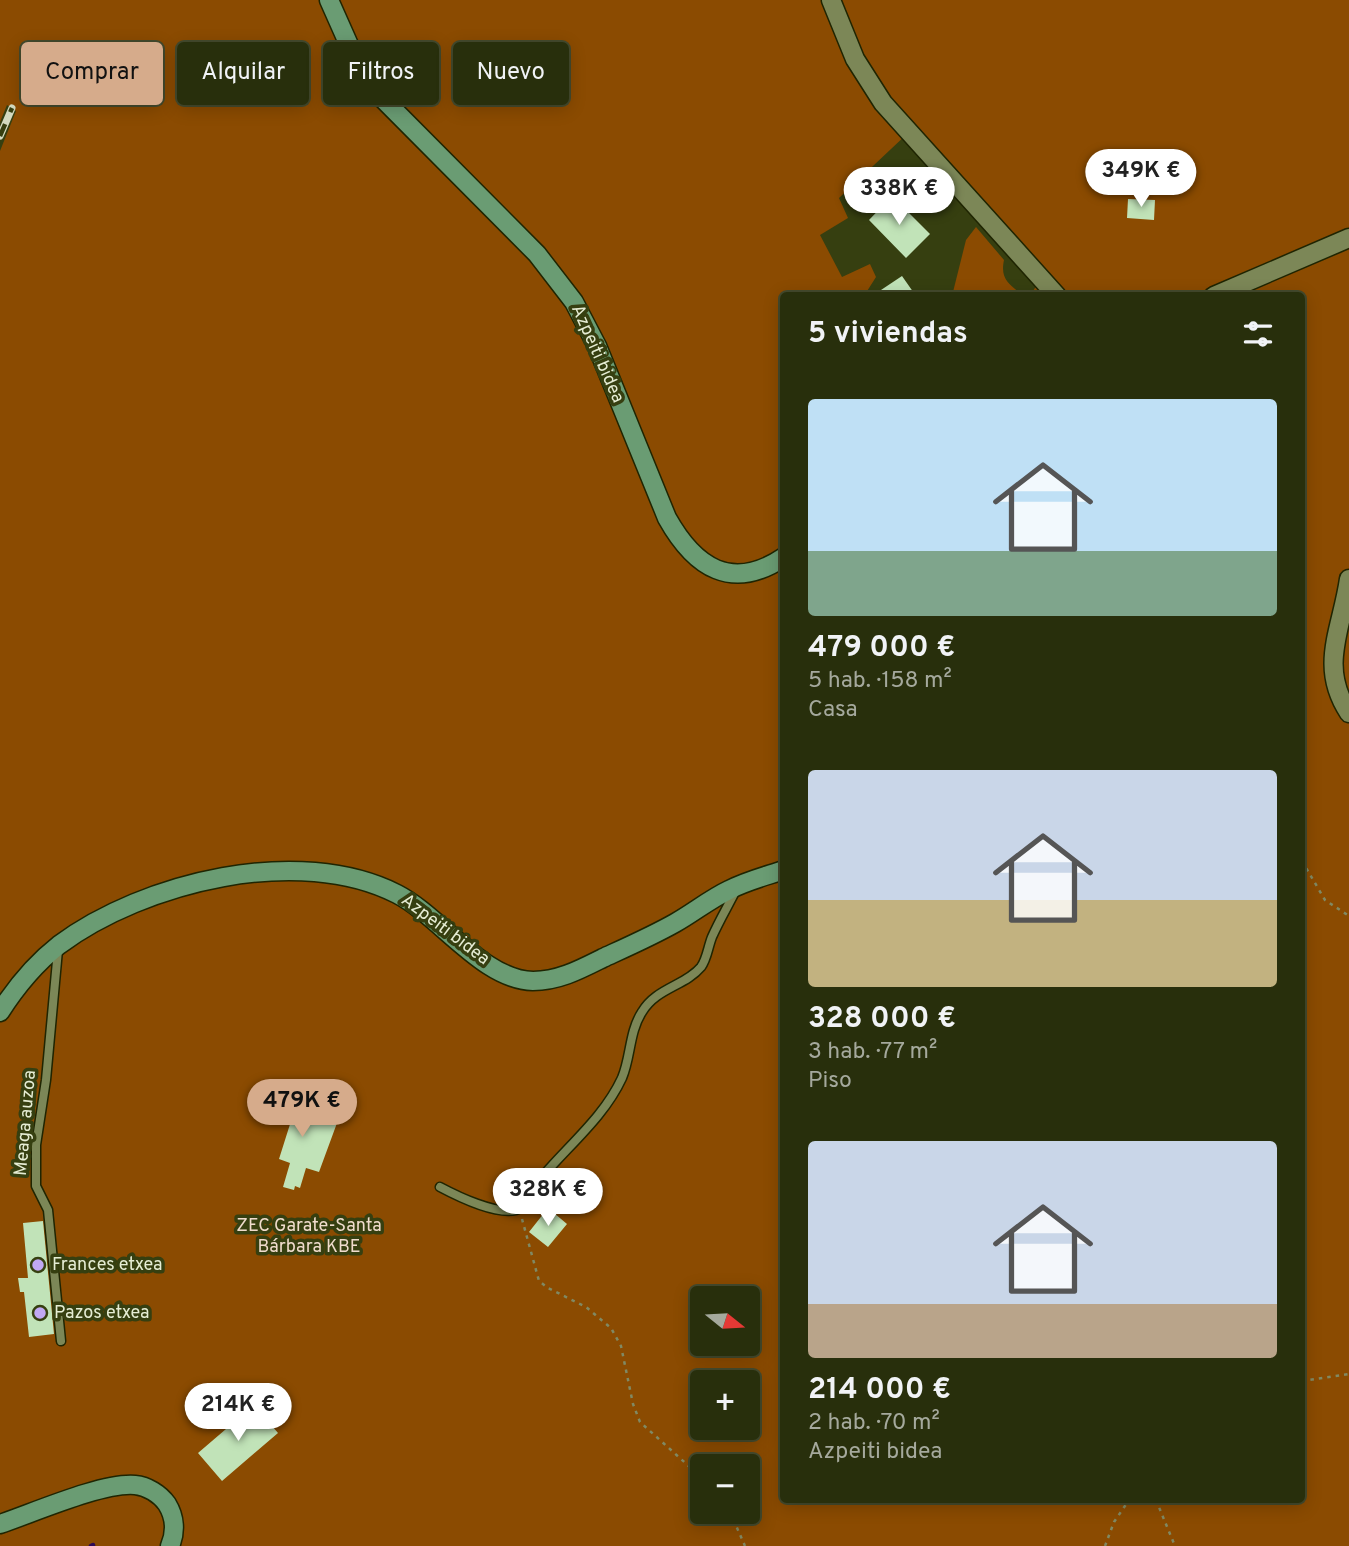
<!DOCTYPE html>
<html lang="es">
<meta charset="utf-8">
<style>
body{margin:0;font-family:Overpass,sans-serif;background:#303715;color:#f1f3f6;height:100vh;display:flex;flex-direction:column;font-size:26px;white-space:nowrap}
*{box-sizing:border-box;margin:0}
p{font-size:23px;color:#a5a99d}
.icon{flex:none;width:38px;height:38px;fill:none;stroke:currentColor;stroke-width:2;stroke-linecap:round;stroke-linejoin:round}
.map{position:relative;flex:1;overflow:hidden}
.panel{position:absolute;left:780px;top:292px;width:525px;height:1211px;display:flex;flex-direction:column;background:#282f0c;border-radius:7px;box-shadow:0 4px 18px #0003,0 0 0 2px #444a2d}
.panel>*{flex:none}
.hud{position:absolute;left:21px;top:42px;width:654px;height:63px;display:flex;gap:14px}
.needle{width:46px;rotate:108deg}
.tools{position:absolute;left:690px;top:1286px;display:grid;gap:14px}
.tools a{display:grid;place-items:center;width:70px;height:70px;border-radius:7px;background:#282f0c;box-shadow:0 4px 18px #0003,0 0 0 2px #444a2d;font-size:35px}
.price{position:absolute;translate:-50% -60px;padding:0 16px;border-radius:24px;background:#fff;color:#222;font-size:23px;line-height:46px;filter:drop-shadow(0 2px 4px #0008)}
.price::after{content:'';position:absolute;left:50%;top:42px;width:21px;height:16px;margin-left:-10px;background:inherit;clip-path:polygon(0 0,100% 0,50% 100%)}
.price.selected{background:#d6ab8b;color:#111}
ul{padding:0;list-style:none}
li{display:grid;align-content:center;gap:14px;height:371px;padding:0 28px}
li span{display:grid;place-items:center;height:217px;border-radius:7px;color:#555}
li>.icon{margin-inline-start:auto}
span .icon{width:126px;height:126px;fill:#fffc;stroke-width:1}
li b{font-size:30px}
h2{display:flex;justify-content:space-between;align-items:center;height:84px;padding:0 28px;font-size:30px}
.tag{padding:0 24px;border-radius:7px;background:#282f0c;box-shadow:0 4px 18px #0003,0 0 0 2px #444a2d;font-size:24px;line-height:63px}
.tag.selected{background:#d6ab8b;color:#111}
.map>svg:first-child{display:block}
.green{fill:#8b4b01;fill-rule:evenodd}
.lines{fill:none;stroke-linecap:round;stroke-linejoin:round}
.stream{stroke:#2d0a54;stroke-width:4.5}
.building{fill:#c1e3b8}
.service-casing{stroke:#1f2502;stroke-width:11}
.tertiary-casing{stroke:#1f2502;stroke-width:21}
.secondary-casing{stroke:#1f2502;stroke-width:21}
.path{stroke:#808963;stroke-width:2.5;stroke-dasharray:3.5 5;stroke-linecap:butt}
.service{stroke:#7c8757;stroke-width:8}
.tertiary{stroke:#7c8757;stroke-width:18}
.secondary{stroke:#6a9c73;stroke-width:18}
.rail-casing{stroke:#d4dbc0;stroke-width:7}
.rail{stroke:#363f10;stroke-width:4.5;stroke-dasharray:13;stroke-linecap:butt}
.poi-dot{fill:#c1a8f3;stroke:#363f10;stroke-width:2.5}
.labels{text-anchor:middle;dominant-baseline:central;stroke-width:7;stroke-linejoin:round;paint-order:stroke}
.street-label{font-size:18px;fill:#e6edd4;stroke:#363f10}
.park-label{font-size:18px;fill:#f0dccd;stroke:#363f10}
.poi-label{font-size:18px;fill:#e6edd4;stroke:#363f10;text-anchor:start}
</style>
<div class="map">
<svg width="1349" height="1546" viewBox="0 0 1349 1546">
<rect width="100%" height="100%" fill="#363f10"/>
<path class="green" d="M 0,0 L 1349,0 L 1349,1546 L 0,1546 L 0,151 L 16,111 L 7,105 L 0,122 ZM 908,133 L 1041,278 L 1030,296 L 1302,296 L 1302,1500 L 784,1500 L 784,296 L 864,296 L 876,277 L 870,264 L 842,277 L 820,235 L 848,218 L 839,198 ZM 702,1298 L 747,1298 L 747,1344 L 702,1344 ZM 702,1382 L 747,1382 L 747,1428 L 702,1428 ZM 702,1466 L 747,1466 L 747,1512 L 702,1512 Z
M 976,227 L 1004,260 C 1000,280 1009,283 1023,296 L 952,296 L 966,240 Z"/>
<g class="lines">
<path class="stream" d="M 91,1546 L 93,1545"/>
</g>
<path class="building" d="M 892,196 L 930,234 L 906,258 L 869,220 Z
M 1128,199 L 1155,200 L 1154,220 L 1127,218 Z
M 902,276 L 916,296 L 872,296 Z
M 268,1094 L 303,1100 L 301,1112 L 337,1123 L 319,1172 L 306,1168 L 300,1188 L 295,1186 L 294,1190 L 283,1187 L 290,1163 L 279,1159 L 291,1121 L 278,1119 L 280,1107 L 266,1105 Z
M 548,1208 L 567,1224 L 548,1247 L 529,1232 Z
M 43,1221 L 54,1334 L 29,1337 L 24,1292 L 20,1292 L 18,1278 L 28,1278 L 23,1223 Z
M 254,1405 L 278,1433 L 222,1481 L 198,1453 Z"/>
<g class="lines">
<g class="service-casing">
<path id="service" d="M 58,950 L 46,1080 L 36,1145 L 36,1186 L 48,1210 L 61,1341
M 440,1187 C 457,1196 496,1215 516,1210 C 527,1207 535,1186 542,1177 C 569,1145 604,1117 622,1078 C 631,1057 629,1032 642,1012 C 656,988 685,986 701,967 C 707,959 708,947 712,937 C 719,921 728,906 736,890"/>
</g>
<g class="tertiary-casing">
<path id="tertiary" d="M 831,0 L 855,59 L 883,103 L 1057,296
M 1214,296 L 1349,238
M 1349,579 C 1342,629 1318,666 1349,713"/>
</g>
<g class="secondary-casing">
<path id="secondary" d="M 329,0 L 353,54 L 384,100 L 537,254 L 574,302 L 597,346 L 667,518 C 695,568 732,592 784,557
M 0,1012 C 16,987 36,963 59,945 C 144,882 299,844 397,894 C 440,916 483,980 533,981 C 559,981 581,969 603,958 C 627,947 652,936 675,923 C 693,913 710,899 729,890 C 746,881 766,876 784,870
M 0,1524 C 33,1513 103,1482 135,1485 C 147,1486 160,1494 167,1504 C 175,1517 176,1532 170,1546"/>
</g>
<path class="path" d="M 1302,861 L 1325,900 L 1349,916
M 522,1219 L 539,1281 L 548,1288 L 586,1307 L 611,1328 L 621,1346 L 633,1404 L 640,1422 L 702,1478
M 1302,1381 L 1349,1374
M 1156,1500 L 1175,1546
M 730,1512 L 745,1546
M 1105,1546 L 1114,1522 L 1129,1500"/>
<use href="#service" class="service"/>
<use href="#tertiary" class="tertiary"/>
<use href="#secondary" class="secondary"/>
<g class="rail-casing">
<path id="rail" d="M 0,136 L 12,108"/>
</g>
<use href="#rail" class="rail"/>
</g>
<g class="poi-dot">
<circle cx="38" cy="1265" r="7"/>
<circle cx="40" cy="1313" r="7"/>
</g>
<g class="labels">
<g class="street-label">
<text transform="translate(597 354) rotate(66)">Azpeiti bidea</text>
<text transform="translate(445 930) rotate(37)">Azpeiti bidea</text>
<text transform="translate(26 1123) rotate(-85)">Meaga auzoa</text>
</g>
<g class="park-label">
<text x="309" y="1226">ZEC Garate-Santa<tspan x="309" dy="21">Bárbara KBE</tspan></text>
</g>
<g class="poi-label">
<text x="52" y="1265">Frances etxea</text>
<text x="54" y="1313">Pazos etxea</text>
</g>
</g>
</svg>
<div class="tools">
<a><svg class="needle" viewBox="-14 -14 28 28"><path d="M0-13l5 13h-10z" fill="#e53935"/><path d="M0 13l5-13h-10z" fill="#a5a99d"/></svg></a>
<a>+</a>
<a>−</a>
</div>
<b class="price" style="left:1141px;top:209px">349K €</b>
<b class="price" style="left:899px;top:227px">338K €</b>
<b class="price selected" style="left:302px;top:1139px">479K €</b>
<b class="price" style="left:548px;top:1228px">328K €</b>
<b class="price" style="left:238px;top:1443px">214K €</b>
<div class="hud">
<a class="tag selected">Comprar</a>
<a class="tag">Alquilar</a>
<a class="tag">Filtros</a>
<a class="tag">Nuevo</a>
</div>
<section class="panel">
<h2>5 viviendas<svg class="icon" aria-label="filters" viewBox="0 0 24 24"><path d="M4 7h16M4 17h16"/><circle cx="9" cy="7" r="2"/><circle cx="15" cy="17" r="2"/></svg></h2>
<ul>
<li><span style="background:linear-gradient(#bfe0f5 70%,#7fa58c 0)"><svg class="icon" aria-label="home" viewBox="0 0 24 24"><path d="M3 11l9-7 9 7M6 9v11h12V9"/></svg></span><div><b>479 000 €</b><p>5 hab. · 158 m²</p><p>Casa</p></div></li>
<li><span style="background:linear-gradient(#c9d6e8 60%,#c2b280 0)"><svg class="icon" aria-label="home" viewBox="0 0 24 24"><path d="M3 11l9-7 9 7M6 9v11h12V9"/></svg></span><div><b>328 000 €</b><p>3 hab. · 77 m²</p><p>Piso</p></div></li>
<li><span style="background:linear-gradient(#c9d6e8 75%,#b9a48a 0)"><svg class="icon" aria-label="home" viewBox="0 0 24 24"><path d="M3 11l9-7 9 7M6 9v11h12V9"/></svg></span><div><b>214 000 €</b><p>2 hab. · 70 m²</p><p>Azpeiti bidea</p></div></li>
</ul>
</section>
</div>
